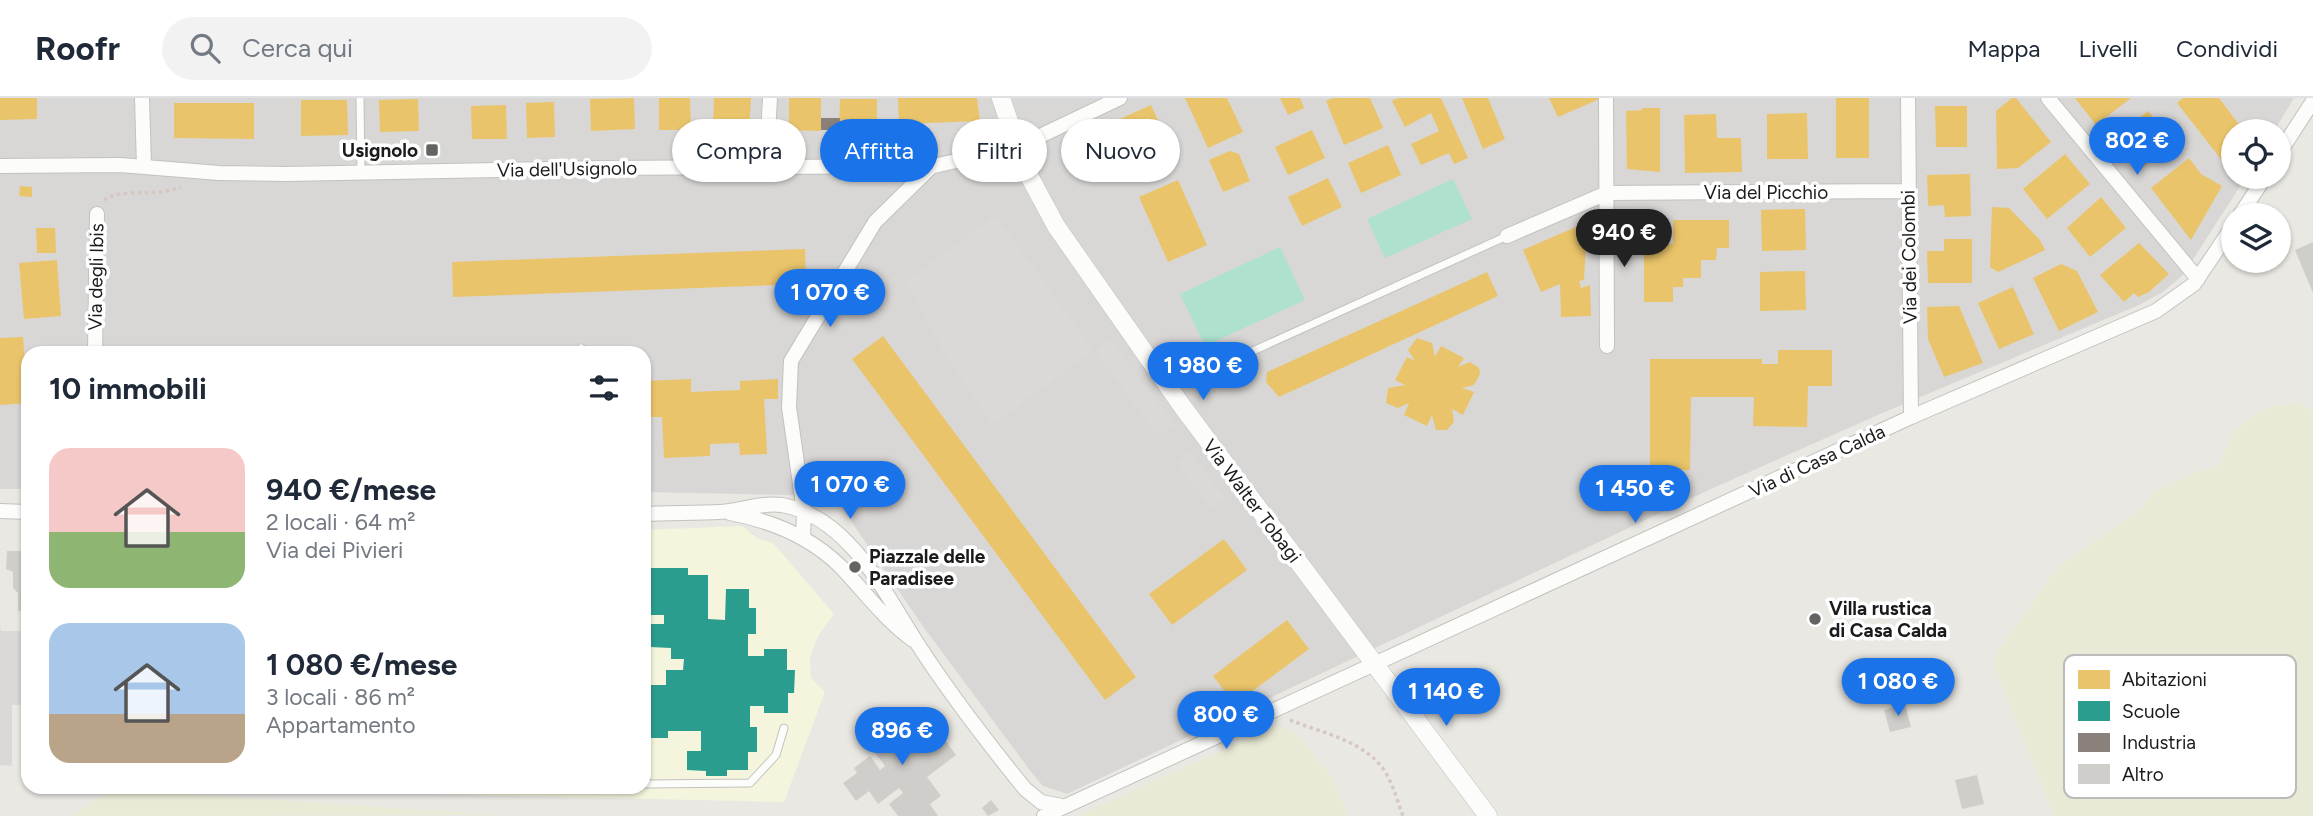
<!DOCTYPE html>
<html lang="it">
<meta charset="utf-8">
<style>
body{margin:0;font-family:Figtree,sans-serif;background:#f2f2f3;color:#1f2937;height:100vh;display:flex;flex-direction:column;font-size:26px;white-space:nowrap}
*{box-sizing:border-box;margin:0}
p{font-size:23px;color:#747a83}
.icon{flex:none;width:38px;height:38px;fill:none;stroke:currentColor;stroke-width:2;stroke-linecap:round;stroke-linejoin:round}
.map{position:relative;flex:1;overflow:hidden}
.drawer{position:absolute;left:21px;top:248px;width:630px;height:448px;display:flex;flex-direction:column;background:#fff;border-radius:21px;box-shadow:0 2px 5px #0004}
.drawer>*{flex:none}
.hud{position:absolute;left:672px;top:21px;width:665px;height:63px;display:flex;gap:14px}
.buttons{position:absolute;left:2221px;top:21px;display:grid;gap:14px}
.buttons a{display:grid;place-items:center;width:70px;height:70px;border-radius:50%;background:#fff;box-shadow:0 2px 5px #0004;font-size:35px}
.price{position:absolute;translate:-50% -60px;padding:0 16px;border-radius:24px;background:#1a73e8;color:#fff;font-size:23px;line-height:46px;filter:drop-shadow(0 2px 4px #0008)}
.price::after{content:'';position:absolute;left:50%;top:42px;width:21px;height:16px;margin-left:-10px;background:inherit;clip-path:polygon(0 0,100% 0,50% 100%)}
.price.active{background:#222;color:#fff}
ul{padding:0;list-style:none}
li{display:flex;align-items:center;gap:21px;height:175px;padding:0 28px}
li span{display:grid;place-items:center;flex:none;width:196px;height:140px;border-radius:21px;color:#555}
li>.icon{margin-inline-start:auto}
span .icon{width:84px;height:84px;fill:#fffc;stroke-width:1}
li b{font-size:30px}
h2{display:flex;justify-content:space-between;align-items:center;height:84px;padding:0 28px;font-size:30px}
.chip{padding:0 24px;border-radius:32px;background:#fff;box-shadow:0 2px 5px #0004;font-size:24px;line-height:63px}
.chip.active{background:#1a73e8;color:#fff}
header{display:flex;align-items:center;gap:42px;box-sizing:border-box;height:98px;padding:0 35px;background:#fff;border-bottom:2px solid #e0e1e3}
header strong{font-size:33px}
nav{display:flex;gap:38px;margin-inline-start:auto;font-size:24px}
.search{width:490px;height:63px;background:#f2f2f3;display:flex;align-items:center;gap:18px;box-sizing:border-box;padding:0 24px;border-radius:38px;color:#747a83;font-size:26px}
.map>svg:first-child{display:block}
.residential{fill:#d9d7d5}
.education{fill:#f4f5dc}
.farmland{fill:#e9ead6}
.pitch{fill:#aee1ce}
.parking{fill:#dad9d7}
.homes{fill:#e9c46a}
.schools{fill:#2a9d8f}
.industry{fill:#8a817c}
.building{fill:#d0ceca}
.lines{fill:none;stroke-linecap:round;stroke-linejoin:round}
.service-casing{stroke:#c2c2bf;stroke-width:9}
.minor-casing{stroke:#c2c2bf;stroke-width:16}
.tertiary-casing{stroke:#c2c2bf;stroke-width:19}
.path{stroke:#d6c7c3;stroke-width:3.5;stroke-dasharray:3.5 3.5;stroke-linecap:butt}
.service{stroke:#fcfcfb;stroke-width:7}
.minor{stroke:#fcfcfb;stroke-width:14}
.tertiary{stroke:#fcfcfb;stroke-width:18}
.poi-dot{fill:#636361;stroke:#fff;stroke-width:2.5}
.labels{text-anchor:middle;dominant-baseline:central;stroke-width:7;stroke-linejoin:round;paint-order:stroke}
.poi-label{font-size:19px;font-weight:bold;fill:#1b1b1b;stroke:#fff;text-anchor:start}
.street-label{font-size:19px;fill:#1b1b1b;stroke:#fff}
.key{fill:#fff;stroke:#bbb;stroke-width:2}
.key-label{font-size:19px;fill:#1b1b1b}
</style>
<header>
<strong>Roofr</strong>
<div class="search"><svg class="icon" aria-label="search" viewBox="0 0 24 24"><circle cx="10" cy="10" r="6"/><path d="M15 15l6 6"/></svg>Cerca qui</div>
<nav><a>Mappa</a><a>Livelli</a><a>Condividi</a></nav>
</header>
<div class="map">
<svg width="2313" height="718" viewBox="0 0 2313 718">
<rect width="100%" height="100%" fill="#eae8e3"/>
<path class="residential" d="M 0,0 L 2294,0 L 2274,33 L 2233,33 L 2233,79 L 2246,79 L 2183,177 L 2163,194 L 2139,207 L 1887,313 L 1711,391 L 1067,696 L 1043,688 L 1032,675 L 922,527 L 834,398 L 644,394 L 644,256 L 28,256 L 28,391 L 0,391 Z"/>
<path class="education" d="M 742,428 L 758,441 L 773,445 L 834,516 L 818,538 L 810,559 L 811,580 L 825,594 L 784,704 L 254,692 L 254,690 L 644,690 L 644,432 Z"/>
<path class="farmland" d="M 2297,305 L 2313,312 L 2313,718 L 2054,718 L 1993,564 L 1998,553 L 2057,470 L 2140,411 L 2154,394 L 2188,377 L 2217,369 L 2234,334 L 2254,316 L 2272,309 Z
M 1279,627 L 1301,639 L 1329,675 L 1349,718 L 1077,718 Z
M 112,691 L 499,717 L 72,718 Z"/>
<path class="pitch" d="M 1453,81 L 1472,121 L 1385,160 L 1367,121 Z
M 1280,149 L 1305,202 L 1205,248 L 1180,196 Z"/>
<path class="parking" d="M 995,118 L 1094,252 L 992,327 L 948,261 L 906,183 Z
M 1111,241 L 1174,327 L 1158,338 L 1095,253 Z
M 1190,354 L 1225,400 L 1211,411 L 1177,364 Z
M 0,527 L 1,533 L 28,533 L 28,607 L 12,607 L 12,668 L 0,667 Z"/>
<path class="homes" d="M 0,0 L 37,0 L 37,21 L 0,22 Z
M 634,0 L 635,31 L 591,33 L 590,1 Z
M 659,0 L 690,0 L 691,32 L 659,32 Z
M 714,0 L 751,0 L 749,34 L 713,32 Z
M 789,0 L 821,0 L 821,33 L 789,32 Z
M 898,0 L 977,0 L 980,23 L 899,26 Z
M 1185,0 L 1227,0 L 1243,34 L 1208,50 Z
M 1280,0 L 1300,0 L 1304,10 L 1288,17 Z
M 1333,0 L 1370,0 L 1383,30 L 1344,47 L 1326,3 Z
M 1398,0 L 1441,0 L 1468,60 L 1454,66 L 1449,55 L 1421,67 L 1411,46 L 1439,33 L 1431,15 L 1405,29 L 1392,3 Z
M 1462,0 L 1488,0 L 1505,41 L 1483,51 Z
M 1549,0 L 1602,0 L 1558,19 Z
M 1836,0 L 1869,0 L 1869,60 L 1836,60 Z
M 2012,0 L 2016,0 L 2051,44 L 2018,70 L 1997,71 L 1996,13 Z
M 2075,0 L 2131,0 L 2096,27 Z
M 2183,0 L 2219,0 L 2244,33 L 2233,33 L 2233,58 L 2224,65 L 2177,5 Z
M 418,1 L 419,33 L 380,34 L 379,2 Z
M 840,1 L 877,1 L 877,32 L 839,32 Z
M 301,2 L 347,2 L 348,37 L 301,38 Z
M 554,4 L 555,39 L 527,40 L 526,5 Z
M 174,5 L 254,5 L 254,41 L 174,40 Z
M 506,7 L 507,41 L 472,41 L 471,8 Z
M 1151,7 L 1168,44 L 1127,63 L 1109,26 Z
M 1935,8 L 1967,8 L 1967,49 L 1936,49 Z
M 1642,10 L 1660,10 L 1660,74 L 1627,71 L 1626,13 L 1642,12 Z
M 2148,13 L 2173,45 L 2138,73 L 2112,42 Z
M 1807,15 L 1808,61 L 1767,61 L 1767,16 Z
M 1716,16 L 1717,40 L 1741,40 L 1742,74 L 1685,75 L 1684,17 Z
M 1312,32 L 1325,60 L 1288,77 L 1275,49 Z
M 1388,47 L 1401,77 L 1361,95 L 1348,65 Z
M 1230,53 L 1239,56 L 1250,83 L 1223,94 L 1209,62 Z
M 2065,56 L 2090,86 L 2047,121 L 2023,91 Z
M 2189,60 L 2201,76 L 2222,88 L 2191,142 L 2151,90 Z
M 1970,76 L 1971,118 L 1945,119 L 1944,107 L 1928,108 L 1927,77 Z
M 1328,80 L 1342,109 L 1302,128 L 1288,99 Z
M 1178,82 L 1207,147 L 1168,164 L 1139,99 Z
M 20,88 L 32,89 L 32,99 L 19,98 Z
M 2101,99 L 2126,130 L 2090,159 L 2067,130 Z
M 1992,109 L 2009,110 L 2040,142 L 2045,152 L 1998,174 L 1990,169 Z
M 1805,111 L 1806,152 L 1762,153 L 1761,112 Z
M 1673,122 L 1729,122 L 1729,150 L 1717,150 L 1716,162 L 1701,162 L 1701,180 L 1683,180 L 1683,189 L 1673,189 L 1673,204 L 1644,204 L 1644,146 L 1673,146 Z
M 1578,128 L 1586,147 L 1584,182 L 1579,183 L 1581,190 L 1590,187 L 1591,218 L 1561,219 L 1560,186 L 1541,194 L 1523,152 Z
M 36,130 L 55,130 L 56,155 L 37,155 Z
M 1944,141 L 1972,141 L 1972,185 L 1928,185 L 1927,153 L 1944,153 Z
M 2139,145 L 2169,176 L 2149,194 L 2138,199 L 2134,195 L 2124,204 L 2100,177 Z
M 805,151 L 806,186 L 453,199 L 452,164 Z
M 57,162 L 61,218 L 24,221 L 19,165 Z
M 2061,166 L 2077,173 L 2098,214 L 2059,233 L 2033,180 Z
M 1805,173 L 1806,212 L 1760,213 L 1760,174 Z
M 1487,174 L 1498,198 L 1279,299 L 1266,284 L 1267,274 Z
M 2013,189 L 2034,236 L 1999,251 L 1978,205 Z
M 1959,208 L 1983,265 L 1944,279 L 1928,241 L 1927,209 Z
M 883,238 L 1136,579 L 1105,602 L 852,261 Z
M 23,239 L 28,305 L 0,307 L 0,240 Z
M 1417,240 L 1432,245 L 1435,259 L 1441,248 L 1464,260 L 1458,269 L 1470,264 L 1479,270 L 1480,276 L 1474,287 L 1462,290 L 1474,294 L 1463,317 L 1452,311 L 1454,324 L 1447,332 L 1436,332 L 1432,317 L 1427,328 L 1404,317 L 1409,305 L 1398,310 L 1386,305 L 1388,290 L 1405,287 L 1395,282 L 1407,259 L 1415,263 L 1408,252 Z
M 1778,252 L 1832,252 L 1832,288 L 1808,288 L 1807,329 L 1753,328 L 1754,299 L 1691,299 L 1690,372 L 1650,371 L 1650,261 L 1762,261 L 1762,266 L 1778,266 Z
M 691,281 L 691,294 L 740,292 L 740,283 L 778,281 L 778,301 L 764,301 L 767,356 L 740,357 L 739,345 L 710,346 L 710,358 L 664,360 L 662,319 L 646,319 L 644,283 Z
M 1224,441 L 1247,472 L 1172,527 L 1149,496 Z
M 1287,522 L 1309,551 L 1235,606 L 1213,578 Z"/>
<path class="schools" d="M 644,470 L 688,470 L 688,477 L 708,477 L 708,521 L 725,522 L 726,491 L 749,491 L 749,510 L 756,510 L 756,536 L 748,536 L 748,558 L 764,558 L 764,551 L 787,551 L 787,572 L 795,572 L 794,595 L 788,595 L 788,615 L 764,615 L 764,608 L 750,608 L 750,629 L 757,629 L 757,654 L 748,654 L 748,672 L 727,672 L 727,678 L 706,678 L 706,673 L 687,672 L 687,653 L 701,653 L 701,633 L 668,633 L 668,640 L 646,640 L 644,574 L 650,574 L 650,587 L 666,587 L 666,572 L 683,572 L 684,561 L 671,561 L 671,550 L 650,549 L 650,526 L 664,526 L 664,517 L 644,517 Z"/>
<path class="industry" d="M 821,20 L 840,20 L 839,32 L 821,32 Z"/>
<path class="building" d="M 2313,144 L 2313,195 L 2295,152 Z
M 7,453 L 28,453 L 28,513 L 18,513 L 18,495 L 13,490 L 13,474 L 6,471 Z
M 1905,606 L 1911,629 L 1890,634 L 1884,612 Z
M 891,609 L 900,621 L 905,617 L 924,643 L 938,632 L 956,657 L 927,679 L 941,698 L 930,706 L 938,718 L 898,718 L 889,706 L 903,695 L 899,690 L 878,706 L 869,693 L 856,703 L 843,685 L 857,675 L 854,670 L 870,658 L 880,672 L 885,668 L 868,645 L 880,636 L 871,624 Z
M 1977,677 L 1984,706 L 1962,711 L 1955,682 Z
M 991,702 L 999,712 L 988,718 L 982,710 Z"/>
<g class="lines">
<g class="service-casing">
<path id="service" d="M 360,0 L 361,75
M 581,250 L 588,256
M 1169,291 L 1507,138
M 644,686 L 750,685 L 776,657 L 784,630"/>
</g>
<g class="minor-casing">
<path id="minor" d="M 142,0 L 144,69
M 1606,0 L 1607,248
M 1908,0 L 1911,319
M 2048,0 L 2198,181
M 2278,57 L 2313,3
M 0,68 L 120,67 L 219,75 L 287,76 L 604,70 L 934,68 L 1017,49 L 1120,0
M 766,69 L 770,0
M 2240,117 L 2265,79
M 1507,138 L 1607,95 L 1908,93
M 95,256 L 97,116
M 0,413 L 28,414
M 730,415 C 772,423 810,438 841,469 C 865,494 884,521 913,542
M 644,416 C 669,415 694,415 719,414 C 740,413 761,404 782,407 C 849,419 884,494 917,545 C 949,595 987,644 1025,691 L 1041,704 L 1062,708
M 803,440 L 804,414 L 789,309 L 791,263 L 875,124 L 931,69
M 1044,718 L 1911,319 L 2156,213 L 2194,186 L 2233,128"/>
</g>
<g class="tertiary-casing">
<path id="tertiary" d="M 1001,0 L 1025,70 L 1056,128 L 1182,308 L 1488,718"/>
</g>
<path class="path" d="M 104,102 C 124,89 155,100 181,89
M 1290,622 C 1324,636 1368,643 1387,677 C 1394,690 1398,705 1403,718"/>
<use href="#service" class="service"/>
<use href="#minor" class="minor"/>
<use href="#tertiary" class="tertiary"/>
</g>
<g class="poi-dot">
<rect x="425" y="45" width="14" height="14" rx="3.5"/>
<circle cx="855" cy="469" r="7"/>
<circle cx="1815" cy="521" r="7"/>
</g>
<g class="labels">
<g class="poi-label">
<text x="418" y="52" text-anchor="end">Usignolo</text>
<text x="869" y="458">Piazzale delle<tspan x="869" dy="22">Paradisee</tspan></text>
<text x="1829" y="510">Villa rustica<tspan x="1829" dy="22">di Casa Calda</tspan></text>
</g>
<g class="street-label">
<text transform="translate(567 71) rotate(-1)">Via dell'Usignolo</text>
<text x="1766" y="94">Via del Picchio</text>
<text transform="translate(1909 159) rotate(-91)">Via dei Colombi</text>
<text transform="translate(96 179) rotate(-89)">Via degli Ibis</text>
<text transform="translate(1817 363) rotate(-25)">Via di Casa Calda</text>
<text transform="translate(1252 403) rotate(53)">Via Walter Tobagi</text>
</g>
</g>
<rect x="2064" y="557" width="232" height="143" rx="10" class="key"/>
<rect x="2078" y="572" width="32" height="19" fill="#e9c46a"/>
<rect x="2078" y="603" width="32" height="20" fill="#2a9d8f"/>
<rect x="2078" y="635" width="32" height="19" fill="#8a817c"/>
<rect x="2078" y="666" width="32" height="20" fill="#d0ceca"/>
<g class="key-label">
<text x="2122" y="588">Abitazioni</text>
<text x="2122" y="620">Scuole</text>
<text x="2122" y="651">Industria</text>
<text x="2122" y="683">Altro</text>
</g>
</svg>
<div class="buttons">
<a><svg class="icon" aria-label="locate" viewBox="0 0 24 24"><circle cx="12" cy="12" r="6"/><path d="M12 2v4M12 18v4M2 12h4M18 12h4"/></svg></a>
<a><svg class="icon" aria-label="layers" viewBox="0 0 24 24"><path d="M12 4l9 5-9 5-9-5zM3 14l9 5 9-5"/></svg></a>
</div>
<b class="price" style="left:2137px;top:79px">802 €</b>
<b class="price active" style="left:1624px;top:171px">940 €</b>
<b class="price" style="left:830px;top:231px">1 070 €</b>
<b class="price" style="left:1203px;top:304px">1 980 €</b>
<b class="price" style="left:850px;top:423px">1 070 €</b>
<b class="price" style="left:1635px;top:427px">1 450 €</b>
<b class="price" style="left:1898px;top:620px">1 080 €</b>
<b class="price" style="left:1446px;top:630px">1 140 €</b>
<b class="price" style="left:1226px;top:653px">800 €</b>
<b class="price" style="left:902px;top:669px">896 €</b>
<div class="hud">
<a class="chip">Compra</a>
<a class="chip active">Affitta</a>
<a class="chip">Filtri</a>
<a class="chip">Nuovo</a>
</div>
<section class="drawer">
<h2>10 immobili<svg class="icon" aria-label="filters" viewBox="0 0 24 24"><path d="M4 7h16M4 17h16"/><circle cx="9" cy="7" r="2"/><circle cx="15" cy="17" r="2"/></svg></h2>
<ul>
<li><span style="background:linear-gradient(#f6c9c9 60%,#8fb573 0)"><svg class="icon" aria-label="home" viewBox="0 0 24 24"><path d="M3 11l9-7 9 7M6 9v11h12V9"/></svg></span><div><b>940 €/mese</b><p>2 locali · 64 m²</p><p>Via dei Pivieri</p></div></li>
<li><span style="background:linear-gradient(#a9c7e8 65%,#b9a48a 0)"><svg class="icon" aria-label="home" viewBox="0 0 24 24"><path d="M3 11l9-7 9 7M6 9v11h12V9"/></svg></span><div><b>1 080 €/mese</b><p>3 locali · 86 m²</p><p>Appartamento</p></div></li>
</ul>
</section>
</div>
